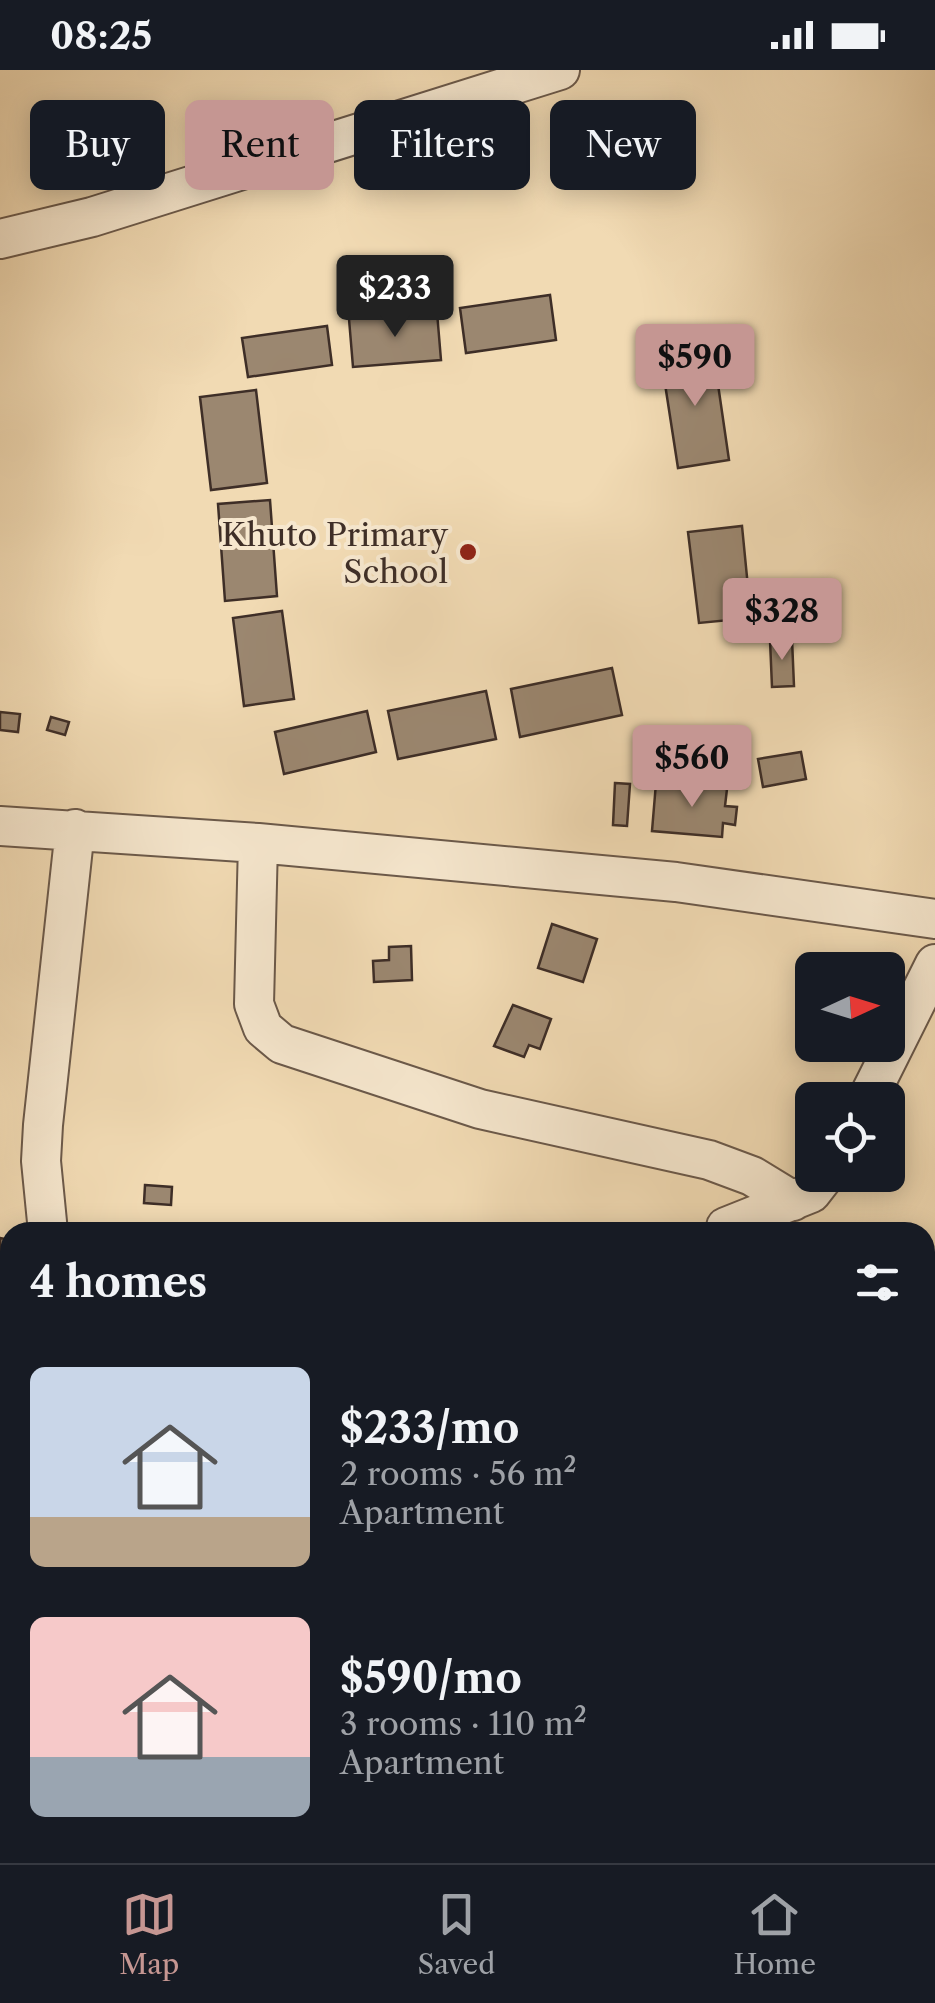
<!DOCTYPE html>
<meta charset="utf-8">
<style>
body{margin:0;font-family:"Libre Caslon Text",serif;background:#20242c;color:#f1f3f6;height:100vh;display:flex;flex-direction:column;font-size:38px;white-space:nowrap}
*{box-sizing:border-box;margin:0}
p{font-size:32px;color:#9ea1a6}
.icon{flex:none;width:55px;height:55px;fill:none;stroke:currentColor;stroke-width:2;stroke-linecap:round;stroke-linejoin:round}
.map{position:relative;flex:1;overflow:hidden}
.drawer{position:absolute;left:0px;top:1152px;width:935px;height:642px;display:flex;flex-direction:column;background:#171b24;border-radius:30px 30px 0 0;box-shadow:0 5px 25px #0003}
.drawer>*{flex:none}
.banner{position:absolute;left:30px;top:30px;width:875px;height:90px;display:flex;gap:20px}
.needle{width:65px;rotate:86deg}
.fabs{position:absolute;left:795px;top:882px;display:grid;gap:20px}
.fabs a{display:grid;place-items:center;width:110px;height:110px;border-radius:15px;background:#171b24;box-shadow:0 5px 25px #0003;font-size:50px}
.price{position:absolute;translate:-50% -85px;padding:0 22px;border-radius:10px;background:#c59692;color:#111;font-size:32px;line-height:65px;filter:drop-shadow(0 2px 5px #0008)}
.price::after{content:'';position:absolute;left:50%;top:60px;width:30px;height:22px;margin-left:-15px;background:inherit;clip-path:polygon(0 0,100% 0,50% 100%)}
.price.active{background:#222;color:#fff}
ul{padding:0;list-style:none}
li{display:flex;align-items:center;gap:30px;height:250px;padding:0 30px}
li span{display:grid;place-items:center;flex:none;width:280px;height:200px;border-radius:15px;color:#555}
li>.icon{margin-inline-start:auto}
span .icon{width:120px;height:120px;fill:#fffc;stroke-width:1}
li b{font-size:42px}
h2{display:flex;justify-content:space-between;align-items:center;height:120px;padding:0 30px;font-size:42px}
.tag{padding:0 35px;border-radius:15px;background:#171b24;box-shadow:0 5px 25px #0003;font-size:35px;line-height:90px}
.tag.active{background:#c59692;color:#111}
.status{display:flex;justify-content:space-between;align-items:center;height:70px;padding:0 50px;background:#171b24;direction:ltr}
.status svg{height:28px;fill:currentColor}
.dock{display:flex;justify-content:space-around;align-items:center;height:140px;border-top:2px solid #363941;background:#171b24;font-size:28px;color:#9ea1a6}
.dock a{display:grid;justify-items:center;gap:5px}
.dock .active{color:#c59692}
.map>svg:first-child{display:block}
.building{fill:#9b8770;stroke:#3e2e27;stroke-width:2.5}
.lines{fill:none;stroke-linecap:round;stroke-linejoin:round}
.minor-casing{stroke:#6b594a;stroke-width:42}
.minor{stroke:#f6e7ce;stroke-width:38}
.poi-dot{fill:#8f2418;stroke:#f6e7ce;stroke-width:4}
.labels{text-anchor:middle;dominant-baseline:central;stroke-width:8;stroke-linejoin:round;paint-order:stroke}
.poi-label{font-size:32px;fill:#3e2e27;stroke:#f6e7ce;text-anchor:end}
</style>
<div class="status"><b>08:25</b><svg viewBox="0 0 49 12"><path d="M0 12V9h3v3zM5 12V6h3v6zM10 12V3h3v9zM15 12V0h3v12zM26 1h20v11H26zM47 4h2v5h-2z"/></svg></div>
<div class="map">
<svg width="935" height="1793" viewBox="0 0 935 1793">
<rect width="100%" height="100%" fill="#f1dab3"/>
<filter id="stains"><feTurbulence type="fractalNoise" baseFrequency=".002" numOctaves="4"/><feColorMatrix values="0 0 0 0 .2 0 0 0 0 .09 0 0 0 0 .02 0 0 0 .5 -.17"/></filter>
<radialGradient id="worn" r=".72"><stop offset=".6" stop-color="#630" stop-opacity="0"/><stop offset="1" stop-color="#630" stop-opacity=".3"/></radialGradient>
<path class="building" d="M 550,225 L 556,270 L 466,283 L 460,238 Z
M 437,242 L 441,290 L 353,297 L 349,249 Z
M 327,256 L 332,295 L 248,307 L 242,268 Z
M 713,280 L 729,390 L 678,398 L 661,288 Z
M 256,320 L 267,413 L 211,420 L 200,327 Z
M 270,430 L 277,526 L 225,531 L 218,434 Z
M 742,456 L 751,548 L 699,553 L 688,462 Z
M 282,541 L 294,629 L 244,636 L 233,548 Z
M 792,569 L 794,616 L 772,617 L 770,570 Z
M 612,598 L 622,645 L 520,667 L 511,619 Z
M 486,621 L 496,669 L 398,689 L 388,641 Z
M 367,641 L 376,682 L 284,704 L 275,662 Z
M 0,642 L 20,644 L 18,662 L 0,660 Z
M 51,647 L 69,652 L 65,665 L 47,660 Z
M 801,682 L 806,709 L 763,717 L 758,689 Z
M 615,713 L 630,714 L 627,756 L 613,755 Z
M 656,713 L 727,719 L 725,736 L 737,737 L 735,755 L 723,753 L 722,767 L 652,761 Z
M 552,854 L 597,869 L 583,912 L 538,898 Z
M 411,876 L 412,910 L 374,912 L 373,891 L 389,890 L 389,877 Z
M 513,935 L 551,949 L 540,979 L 529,975 L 524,987 L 494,976 Z
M 145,1115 L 172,1117 L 171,1135 L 144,1133 Z
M 0,1168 L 10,1170 L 10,1220 L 0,1218 Z
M 772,1785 L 807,1786 L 807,1793 L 773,1793 Z"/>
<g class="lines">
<g class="minor-casing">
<path id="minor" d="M 0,169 L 92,147 L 560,0
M 0,756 L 258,773 L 676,812 L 935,849
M 258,773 L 254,934 L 263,958 L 282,974 L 480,1039 L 709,1090 L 752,1106 L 793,1131
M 867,1030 L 935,894
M 48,1162 L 41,1091 L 43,1055 L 75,759
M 725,1162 L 726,1157 L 811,1123 L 825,1105
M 0,1393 L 10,1394
M 925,1424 L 935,1439
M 0,1630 L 10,1614
M 925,1680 L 935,1678
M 493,1793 L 504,1785
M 928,1793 L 935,1780"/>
</g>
<use href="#minor" class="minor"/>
</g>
<circle class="poi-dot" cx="468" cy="482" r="10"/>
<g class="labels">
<g class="poi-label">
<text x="448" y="464">Khuto Primary<tspan x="448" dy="37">School</tspan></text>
</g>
</g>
<rect width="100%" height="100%" filter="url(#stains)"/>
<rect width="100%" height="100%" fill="url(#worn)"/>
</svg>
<div class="fabs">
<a><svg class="needle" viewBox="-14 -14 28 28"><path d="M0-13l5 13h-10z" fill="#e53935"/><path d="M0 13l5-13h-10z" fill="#9ea1a6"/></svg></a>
<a><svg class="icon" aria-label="locate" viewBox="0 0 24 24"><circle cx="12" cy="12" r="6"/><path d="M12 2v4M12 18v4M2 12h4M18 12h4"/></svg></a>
</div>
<b class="price active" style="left:395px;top:270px">$233</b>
<b class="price" style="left:695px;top:339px">$590</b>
<b class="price" style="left:782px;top:593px">$328</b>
<b class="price" style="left:692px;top:740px">$560</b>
<div class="banner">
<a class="tag">Buy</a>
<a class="tag active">Rent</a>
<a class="tag">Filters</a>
<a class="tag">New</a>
</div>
<section class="drawer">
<h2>4 homes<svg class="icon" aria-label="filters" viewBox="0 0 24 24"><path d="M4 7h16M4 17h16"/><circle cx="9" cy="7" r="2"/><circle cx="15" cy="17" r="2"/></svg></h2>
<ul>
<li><span style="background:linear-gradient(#c9d6e8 75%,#b9a48a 0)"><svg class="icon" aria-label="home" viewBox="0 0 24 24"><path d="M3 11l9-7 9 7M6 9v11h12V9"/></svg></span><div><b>$233/mo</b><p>2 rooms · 56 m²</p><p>Apartment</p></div></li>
<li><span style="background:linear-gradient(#f6c9c9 70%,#9aa5b1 0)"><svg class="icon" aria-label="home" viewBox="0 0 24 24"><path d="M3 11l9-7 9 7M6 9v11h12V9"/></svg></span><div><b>$590/mo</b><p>3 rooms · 110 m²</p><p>Apartment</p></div></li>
</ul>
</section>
</div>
<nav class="dock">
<a class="active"><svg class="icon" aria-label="map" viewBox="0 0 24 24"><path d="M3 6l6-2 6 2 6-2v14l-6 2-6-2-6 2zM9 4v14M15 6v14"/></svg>Map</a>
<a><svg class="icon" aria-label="saved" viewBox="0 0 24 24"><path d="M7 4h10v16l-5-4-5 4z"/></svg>Saved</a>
<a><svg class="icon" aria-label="home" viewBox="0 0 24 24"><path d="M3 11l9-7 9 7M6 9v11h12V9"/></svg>Home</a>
</nav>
